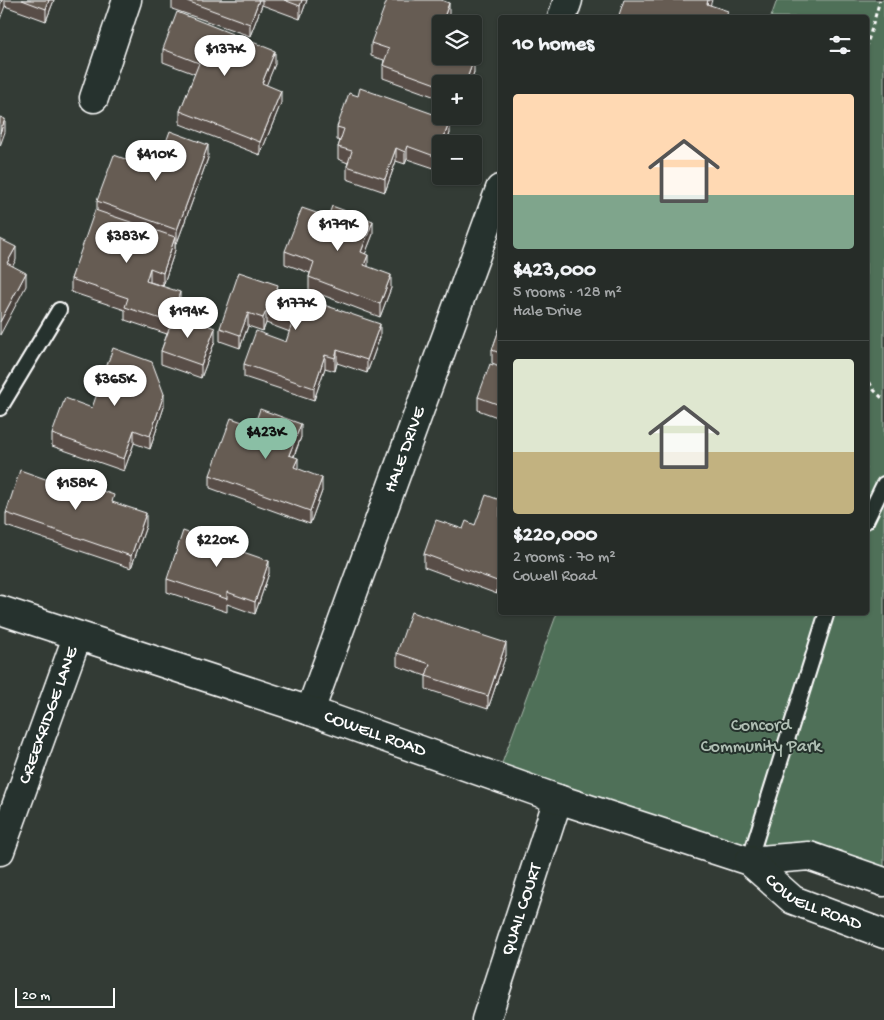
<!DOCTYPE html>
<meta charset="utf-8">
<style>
body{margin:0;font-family:"Gochi Hand",sans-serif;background:#323834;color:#f1f3f6;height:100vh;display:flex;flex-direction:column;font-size:19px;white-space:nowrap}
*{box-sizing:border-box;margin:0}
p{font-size:16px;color:#a4a7a8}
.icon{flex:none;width:28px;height:28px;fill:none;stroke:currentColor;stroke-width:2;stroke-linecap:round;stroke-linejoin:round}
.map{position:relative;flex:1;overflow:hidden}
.sheet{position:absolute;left:498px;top:15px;width:371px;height:600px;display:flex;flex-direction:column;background:#262c28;border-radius:5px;box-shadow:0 1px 4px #0004,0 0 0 1px #424845}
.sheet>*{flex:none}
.tools{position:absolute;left:432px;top:15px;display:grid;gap:10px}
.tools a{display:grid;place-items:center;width:50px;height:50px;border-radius:5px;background:#262c28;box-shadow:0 1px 4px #0004,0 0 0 1px #424845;font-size:25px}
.scale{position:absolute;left:15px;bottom:12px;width:100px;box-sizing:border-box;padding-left:5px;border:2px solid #fff;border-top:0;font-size:14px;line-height:18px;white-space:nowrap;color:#fff;-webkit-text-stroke:4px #26332d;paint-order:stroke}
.price{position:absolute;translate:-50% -42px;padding:0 11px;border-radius:18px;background:#fff;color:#222;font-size:16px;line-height:32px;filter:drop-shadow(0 1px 2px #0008)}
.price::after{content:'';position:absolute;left:50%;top:30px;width:15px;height:11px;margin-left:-8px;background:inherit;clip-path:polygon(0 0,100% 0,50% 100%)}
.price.active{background:#8abfa5;color:#111}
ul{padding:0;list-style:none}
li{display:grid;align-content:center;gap:10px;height:265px;padding:0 15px}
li+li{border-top:1px solid #424845}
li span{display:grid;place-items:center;height:155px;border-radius:5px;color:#555}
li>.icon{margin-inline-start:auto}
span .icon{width:90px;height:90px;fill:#fffc;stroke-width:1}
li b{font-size:21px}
h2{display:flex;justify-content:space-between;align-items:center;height:60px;padding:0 15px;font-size:21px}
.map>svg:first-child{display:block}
.green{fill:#507058;stroke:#a8b8ac}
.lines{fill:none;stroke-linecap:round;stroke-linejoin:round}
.service-casing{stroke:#fff;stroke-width:18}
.minor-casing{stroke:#fff;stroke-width:31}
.tertiary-casing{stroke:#fff;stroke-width:31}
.path{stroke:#fff;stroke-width:3;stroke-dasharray:4 4;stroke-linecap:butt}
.service{stroke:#26332d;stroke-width:14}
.minor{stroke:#26332d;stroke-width:28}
.tertiary{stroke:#26332d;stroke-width:28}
.wall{fill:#584e47;stroke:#fff}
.shaded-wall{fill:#47403a;stroke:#fff}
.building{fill:#665b53;stroke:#fff}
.labels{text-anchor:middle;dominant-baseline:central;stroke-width:4;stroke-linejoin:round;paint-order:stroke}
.street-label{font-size:18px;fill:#fff;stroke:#26332d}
.park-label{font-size:18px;fill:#b0bfb4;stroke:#26332d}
</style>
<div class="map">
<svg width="884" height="1020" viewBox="0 0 884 1020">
<rect width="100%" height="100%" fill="#333b35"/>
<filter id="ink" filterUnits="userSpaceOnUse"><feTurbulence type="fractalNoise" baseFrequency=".02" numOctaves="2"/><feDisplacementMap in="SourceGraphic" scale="10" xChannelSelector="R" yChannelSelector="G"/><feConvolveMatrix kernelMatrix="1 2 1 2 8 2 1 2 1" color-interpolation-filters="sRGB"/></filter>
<g filter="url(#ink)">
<path class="green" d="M 777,0 L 884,0 L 884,882 L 809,856 L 749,861 L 497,777 L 557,613 L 866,612 L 866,18 L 771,17 Z"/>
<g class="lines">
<g class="service-casing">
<path id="service" d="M 0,408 L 59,310
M 866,521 L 884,484
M 749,861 L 827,612"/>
</g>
<g class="minor-casing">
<g id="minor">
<path d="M 562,18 L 568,0"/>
<path d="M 94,98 L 127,0"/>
<path id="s1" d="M 310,711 L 500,189"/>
<path id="s2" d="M 0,851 L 77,637"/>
<path id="s3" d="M 486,1020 L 558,799"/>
</g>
</g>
<g class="tertiary-casing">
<g id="tertiary">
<path id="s4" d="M 0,610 L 310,711 L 558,799 L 749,861 L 809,856 L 884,882"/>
<path id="s5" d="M 749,861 L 793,900 L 884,934"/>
</g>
</g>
<path class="path" d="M 866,48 L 880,0
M 866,375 L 873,389 L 884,400"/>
<use href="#service" class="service"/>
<use href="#minor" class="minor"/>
<use href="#tertiary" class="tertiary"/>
</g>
<path class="wall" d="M 0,0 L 54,0 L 46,21 L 5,6 Z
M 172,0 L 307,0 L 300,19 L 262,5 L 250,36 L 172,9 Z
M 449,16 L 441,24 L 441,56 L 474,72 L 470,84 L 441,84 L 441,99 L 383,78 L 383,65 L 384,60 L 371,56 L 371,43 Z
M 163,49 L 275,64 L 266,85 L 281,103 L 260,155 L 180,124 L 180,111 L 195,74 L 163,62 Z
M 337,127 L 450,133 L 437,169 L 407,159 L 405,164 L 396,161 L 385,192 L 347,179 L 347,166 L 348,163 L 338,159 L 338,147 L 340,141 L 337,140 Z
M 208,158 L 177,243 L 175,242 L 175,250 L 163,286 L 150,282 L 180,305 L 177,314 L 215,341 L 201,378 L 161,364 L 161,351 L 167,334 L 125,320 L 125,310 L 71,292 L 71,279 L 97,211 L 97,201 Z
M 373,234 L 365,254 L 368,267 L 391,288 L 380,317 L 309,290 L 309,277 L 310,273 L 285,264 L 285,251 Z
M 278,289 L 380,337 L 367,373 L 337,363 L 335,371 L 325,368 L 314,400 L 244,377 L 244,364 L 286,342 L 290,332 L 266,323 L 263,331 L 248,326 L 240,348 L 220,341 L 220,328 Z
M 500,327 L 500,366 L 492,363 L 492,350 Z
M 500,367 L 500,418 L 478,410 L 478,397 Z
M 164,407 L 150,449 L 134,443 L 124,471 L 52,446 L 52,434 L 92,408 Z
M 254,426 L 301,437 L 294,457 L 298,469 L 322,491 L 310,524 L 210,488 L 210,475 Z
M 500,500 L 497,594 L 424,567 L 424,554 L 463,529 L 475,525 Z
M 114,503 L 146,526 L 131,568 L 6,526 L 6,513 Z
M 269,573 L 255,614 L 227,604 L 227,612 L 167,592 L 167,579 Z
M 397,653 L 506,655 L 488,709 L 426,689 L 426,676 L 397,666 Z"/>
<path class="shaded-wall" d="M 2,0 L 5,0 L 5,6 L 0,19 L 0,6 Z
M 49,0 L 54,0 L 46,21 L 46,9 Z
M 259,0 L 262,0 L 262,5 L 250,36 L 250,24 Z
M 302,0 L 307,0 L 300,19 L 300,6 Z
M 708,0 L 712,0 L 707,16 L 707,4 Z
M 449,3 L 449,16 L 446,24 L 442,24 Z
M 441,25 L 441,38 L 437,50 L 437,37 Z
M 275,51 L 275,64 L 262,96 L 262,83 Z
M 474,59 L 474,72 L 470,84 L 465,84 Z
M 281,91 L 281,103 L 260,155 L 260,142 Z
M 5,119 L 5,132 L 0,146 L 0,133 Z
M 450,120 L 450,133 L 446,144 L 442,144 Z
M 208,145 L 208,158 L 177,243 L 177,230 Z
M 441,145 L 441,158 L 437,169 L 437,157 Z
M 407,146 L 407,159 L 405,164 L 405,152 Z
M 396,148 L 396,161 L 385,192 L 385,179 Z
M 373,221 L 373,234 L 361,265 L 361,252 Z
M 175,237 L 175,250 L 163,286 L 163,273 Z
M 16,247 L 16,260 L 7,276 L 7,263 Z
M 368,255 L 368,268 L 364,265 Z
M 150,268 L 150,281 L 146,294 L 146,281 Z
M 26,273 L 26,286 L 0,335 L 0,322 Z
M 391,275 L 391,288 L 380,317 L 380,304 Z
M 180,292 L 180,305 L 170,335 L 170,322 Z
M 266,311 L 266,323 L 263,331 L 263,318 Z
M 248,313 L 248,326 L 240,348 L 240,335 Z
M 380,324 L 380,337 L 367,373 L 367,360 Z
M 215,328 L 215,341 L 201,378 L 201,365 Z
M 337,350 L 337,363 L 335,371 L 335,358 Z
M 325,355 L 325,368 L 314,400 L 314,388 Z
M 164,394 L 164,407 L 150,449 L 150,436 Z
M 301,424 L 301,437 L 289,468 L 289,455 Z
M 134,430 L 134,443 L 124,471 L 124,459 Z
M 298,458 L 298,471 L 294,467 Z
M 322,478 L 322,491 L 310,524 L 310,511 Z
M 146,513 L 146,526 L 131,568 L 131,556 Z
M 269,561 L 269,573 L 255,614 L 255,602 Z
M 500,574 L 500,587 L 497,594 L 497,581 Z
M 506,643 L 506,655 L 488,709 L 488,696 Z"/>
<path class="building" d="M 22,0 L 49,0 L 46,9 Z
M 184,0 L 259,0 L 250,24 Z
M 284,0 L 302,0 L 300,6 Z
M 387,0 L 441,0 L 449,3 L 437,37 L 441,39 L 441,56 L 466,56 L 474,59 L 465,84 L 441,84 L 441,86 L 383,65 L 389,49 L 371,43 Z
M 624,0 L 708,0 L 707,4 L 728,11 L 726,18 L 618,18 Z
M 177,12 L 275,51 L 262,83 L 281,91 L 260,142 L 180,111 L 199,63 L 163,49 Z
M 360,88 L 450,120 L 437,157 L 407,146 L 405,152 L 396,148 L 385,179 L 347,166 L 352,151 L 338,147 L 344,129 L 337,127 L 349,93 L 358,96 Z
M 0,117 L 5,119 L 0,133 Z
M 170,131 L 208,145 L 177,230 L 97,201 L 114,155 L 156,170 Z
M 332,206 L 373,221 L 361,252 L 368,255 L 364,265 L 391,275 L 380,304 L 309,277 L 314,262 L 285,251 L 302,208 L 328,217 Z
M 95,210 L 175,237 L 163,273 L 150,268 L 146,281 L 180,292 L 170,322 L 125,307 L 128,298 L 71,279 Z
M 0,239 L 16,247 L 7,263 L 26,273 L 0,322 Z
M 239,272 L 278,285 L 277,289 L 380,324 L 367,360 L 337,350 L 335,358 L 325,355 L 314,388 L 244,364 L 256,331 L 286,342 L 293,320 L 266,311 L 263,318 L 248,313 L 240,335 L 220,328 Z
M 175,313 L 215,328 L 201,365 L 161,351 Z
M 500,327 L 500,353 L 492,350 Z
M 113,348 L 152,362 L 164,394 L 150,436 L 134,430 L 124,459 L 52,434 L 65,398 L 92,408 Z
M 490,364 L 500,367 L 500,405 L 478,397 Z
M 260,409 L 301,424 L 289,455 L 298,458 L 294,467 L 322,478 L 310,511 L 210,475 L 231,418 L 254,426 Z
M 20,470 L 51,481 L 56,475 L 114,495 L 112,502 L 146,513 L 131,556 L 6,513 Z
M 486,495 L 500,500 L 500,574 L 497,581 L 424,554 L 436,520 L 463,529 L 466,521 L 475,525 Z
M 183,531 L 269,561 L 255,602 L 227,592 L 227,599 L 167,579 Z
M 411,612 L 506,643 L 488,696 L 426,676 L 430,664 L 397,653 Z"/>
</g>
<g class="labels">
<g class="street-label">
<text stroke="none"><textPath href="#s1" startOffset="278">HALE DRIVE</textPath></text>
<text stroke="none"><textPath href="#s2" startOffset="144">CREEKRIDGE LANE</textPath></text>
<text stroke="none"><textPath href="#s4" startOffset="395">COWELL ROAD</textPath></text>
<text stroke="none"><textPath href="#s5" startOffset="78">COWELL ROAD</textPath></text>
<text stroke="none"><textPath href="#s3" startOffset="116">QUAIL COURT</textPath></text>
</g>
<g class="park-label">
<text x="761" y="726">Concord<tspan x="761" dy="21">Community Park</tspan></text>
</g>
</g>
</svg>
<div class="tools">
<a><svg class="icon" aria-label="layers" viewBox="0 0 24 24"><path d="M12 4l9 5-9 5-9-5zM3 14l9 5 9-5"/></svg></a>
<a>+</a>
<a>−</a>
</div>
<div class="scale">20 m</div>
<b class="price" style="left:225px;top:77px">$137K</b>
<b class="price" style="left:156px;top:182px">$410K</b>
<b class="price" style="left:338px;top:252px">$179K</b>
<b class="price" style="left:127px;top:264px">$383K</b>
<b class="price" style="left:296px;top:331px">$177K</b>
<b class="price" style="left:188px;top:339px">$194K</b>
<b class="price" style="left:115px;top:407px">$365K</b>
<b class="price active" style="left:266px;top:460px">$423K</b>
<b class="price" style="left:76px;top:511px">$158K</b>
<b class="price" style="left:217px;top:568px">$220K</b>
<section class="sheet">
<h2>10 homes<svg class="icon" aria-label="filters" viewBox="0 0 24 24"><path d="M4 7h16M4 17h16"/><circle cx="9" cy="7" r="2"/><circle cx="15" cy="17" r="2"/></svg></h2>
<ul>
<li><span style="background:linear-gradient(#ffd9b3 65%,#7fa58c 0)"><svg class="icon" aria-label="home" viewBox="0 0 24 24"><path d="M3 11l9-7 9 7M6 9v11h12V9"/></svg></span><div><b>$423,000</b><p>5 rooms · 128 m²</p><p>Hale Drive</p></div></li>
<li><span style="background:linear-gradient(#dfe7d0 60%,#c2b280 0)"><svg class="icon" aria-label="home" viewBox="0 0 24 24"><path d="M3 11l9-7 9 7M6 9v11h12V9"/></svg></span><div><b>$220,000</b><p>2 rooms · 70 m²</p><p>Cowell Road</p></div></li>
</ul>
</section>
</div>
